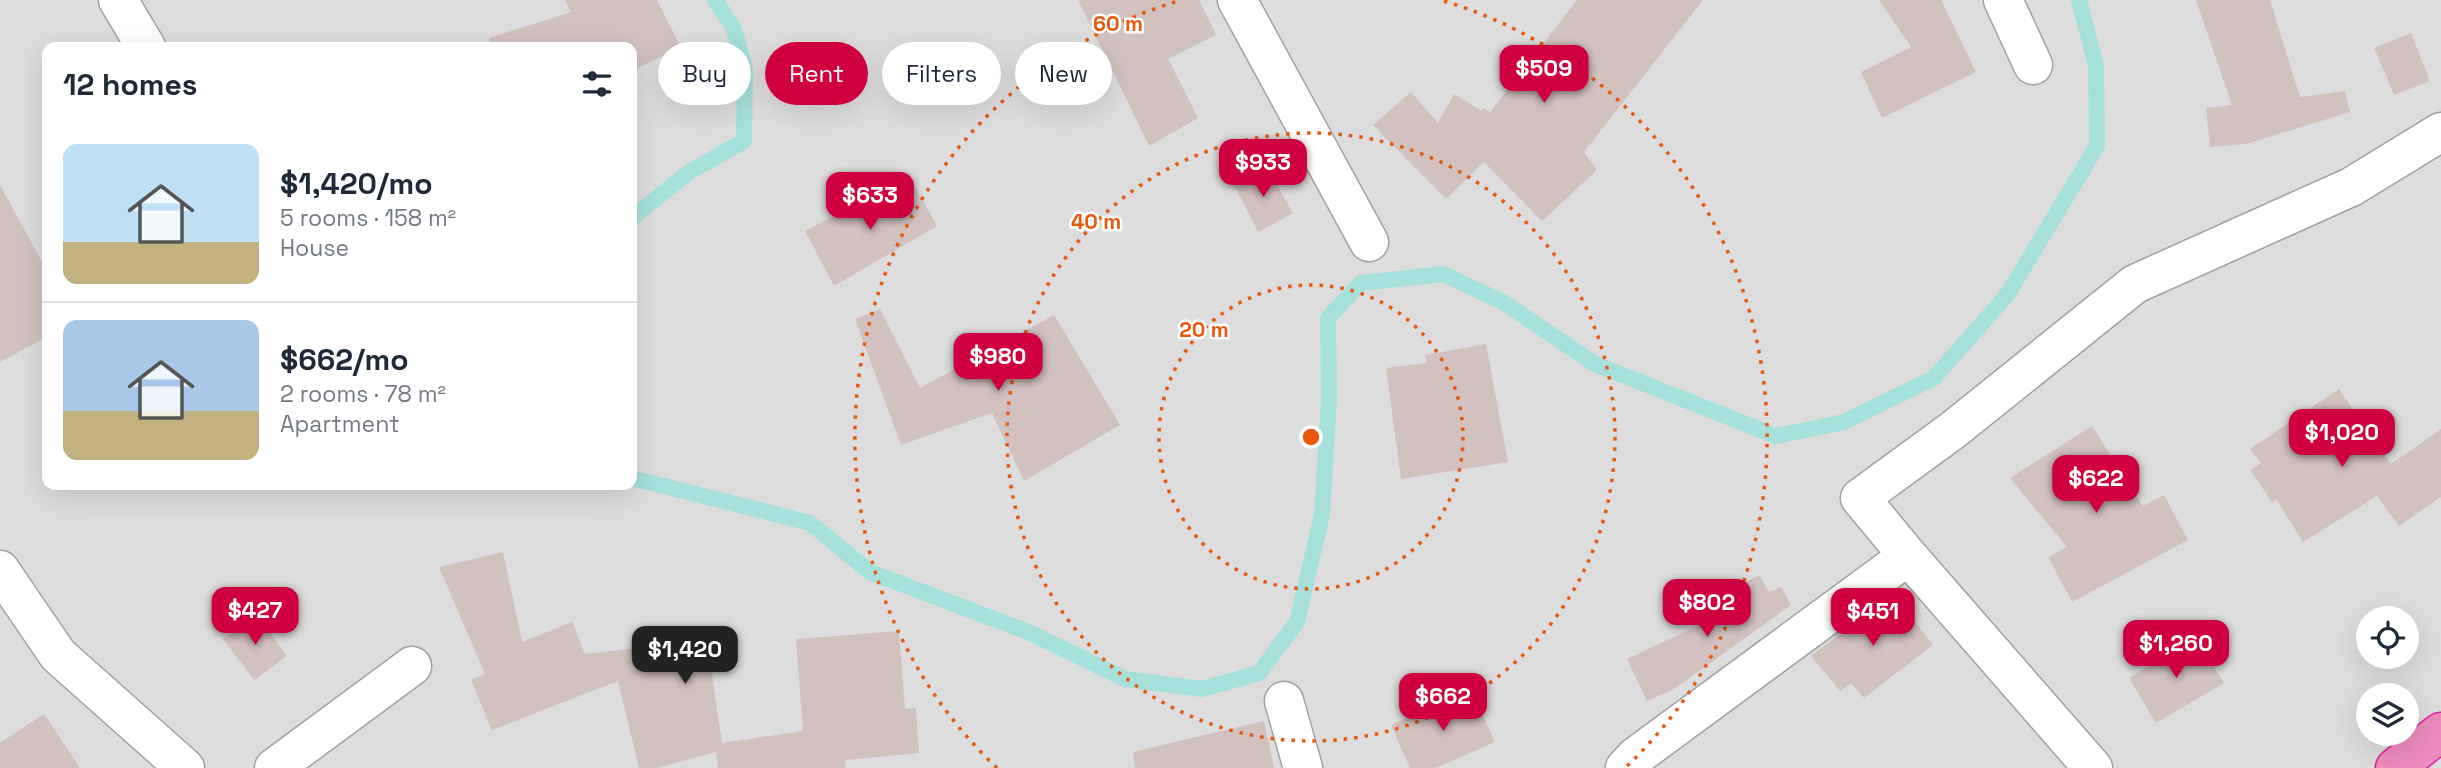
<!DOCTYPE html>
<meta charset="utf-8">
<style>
body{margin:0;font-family:"Space Grotesk",sans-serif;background:#f6f6f7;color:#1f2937;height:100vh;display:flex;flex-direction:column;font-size:26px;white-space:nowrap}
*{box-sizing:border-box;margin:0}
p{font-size:23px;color:#747a83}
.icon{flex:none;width:38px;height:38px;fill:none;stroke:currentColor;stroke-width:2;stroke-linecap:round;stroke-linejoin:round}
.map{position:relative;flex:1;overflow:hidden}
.sheet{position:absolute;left:42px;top:42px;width:595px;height:448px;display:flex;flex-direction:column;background:#fff;border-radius:14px;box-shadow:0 7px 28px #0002}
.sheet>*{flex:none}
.top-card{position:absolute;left:658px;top:42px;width:665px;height:63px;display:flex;gap:14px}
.fabs{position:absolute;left:2356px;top:606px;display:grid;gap:14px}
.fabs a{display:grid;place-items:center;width:63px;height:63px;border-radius:50%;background:#fff;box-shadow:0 7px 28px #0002;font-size:35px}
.price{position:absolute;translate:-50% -60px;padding:0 16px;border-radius:14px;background:#d00040;color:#fff;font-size:23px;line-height:46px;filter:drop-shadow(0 2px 4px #0008)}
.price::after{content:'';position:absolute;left:50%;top:42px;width:21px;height:16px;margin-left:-10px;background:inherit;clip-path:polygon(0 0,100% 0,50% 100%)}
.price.on{background:#222;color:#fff}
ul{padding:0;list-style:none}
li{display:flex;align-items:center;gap:21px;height:175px;padding:0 21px}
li+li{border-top:2px solid #e0e1e3}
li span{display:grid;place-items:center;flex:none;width:196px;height:140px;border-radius:14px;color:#555}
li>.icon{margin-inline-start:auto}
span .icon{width:84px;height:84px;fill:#fffc;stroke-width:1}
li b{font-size:30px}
h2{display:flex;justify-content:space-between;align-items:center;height:84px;padding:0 21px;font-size:30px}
.tag{padding:0 24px;border-radius:32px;background:#fff;box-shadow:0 7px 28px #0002;font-size:24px;line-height:63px}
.tag.on{background:#d00040;color:#fff}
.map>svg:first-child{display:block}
.residential{fill:#dedddd;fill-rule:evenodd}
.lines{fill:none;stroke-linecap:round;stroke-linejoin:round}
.stream{stroke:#a5e0db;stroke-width:16}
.building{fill:#d1c1bf}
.minor-casing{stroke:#a1a1a1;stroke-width:41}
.highway-casing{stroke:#e31f9f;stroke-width:41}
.minor{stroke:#fff;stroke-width:38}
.highway{stroke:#eb8bbb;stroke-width:38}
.ring{fill:none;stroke:#e8590c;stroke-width:3.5;stroke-dasharray:3.5 7}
.centre{fill:#e8590c;stroke:#fff;stroke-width:3.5}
.ring-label{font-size:21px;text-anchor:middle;font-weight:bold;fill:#e8590c;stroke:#fff;stroke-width:5;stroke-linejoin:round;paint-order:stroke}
</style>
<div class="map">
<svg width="2441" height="768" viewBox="0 0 2441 768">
<rect width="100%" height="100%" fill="#f1eae6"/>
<path class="residential" d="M 0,0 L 2441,0 L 2441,768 L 0,768 ZM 47,47 L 632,47 L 632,485 L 47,485 ZM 2368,618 L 2406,618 L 2406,656 L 2368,656 ZM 2368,695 L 2406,695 L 2406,733 L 2368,733 Z"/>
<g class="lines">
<path class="stream" d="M 632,218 L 689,172 L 744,141 L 745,68 L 734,29 L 715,0
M 632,478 L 810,523 L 870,572 L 1031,633 L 1125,679 L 1202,689 L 1259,673 L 1297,622 L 1322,515 L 1329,399 L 1328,318 L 1361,283 L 1443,274 L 1503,302 L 1595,364 L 1776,436 L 1844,422 L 1934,378 L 2007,295 L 2097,146 L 2096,65 L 2079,0"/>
</g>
<path class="building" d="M 565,0 L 657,0 L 681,47 L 632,71 L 632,47 L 491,47 L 489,38 L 571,12 Z
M 1078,0 L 1199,0 L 1216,35 L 1168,59 L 1198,118 L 1149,146 Z
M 1577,0 L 1703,0 L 1584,152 L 1597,170 L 1542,221 L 1484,162 L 1446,199 L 1373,125 L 1411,92 L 1438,123 L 1454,94 L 1482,111 L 1484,108 L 1490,112 Z
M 1879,0 L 1941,0 L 1976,72 L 1882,118 L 1861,72 L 1911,47 Z
M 2196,0 L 2270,0 L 2300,97 L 2345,91 L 2350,112 L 2246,144 L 2210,147 L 2206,108 L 2232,105 Z
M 2411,33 L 2430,81 L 2394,95 L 2374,48 Z
M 1267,167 L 1293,213 L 1258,232 L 1234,185 Z
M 911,180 L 937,226 L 834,286 L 805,231 L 850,207 L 854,214 Z
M 0,185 L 47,271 L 47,337 L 0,362 Z
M 880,309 L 920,388 L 1054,315 L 1120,425 L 1024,481 L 992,413 L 901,445 L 855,319 Z
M 1486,344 L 1508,462 L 1401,479 L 1386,368 L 1427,363 L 1425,355 Z
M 2339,389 L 2391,464 L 2441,429 L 2441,497 L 2399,526 L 2377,496 L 2303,542 L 2276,499 L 2272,502 L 2250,470 L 2261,463 L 2250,449 Z
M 2092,426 L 2143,506 L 2164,495 L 2188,540 L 2072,602 L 2048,557 L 2067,547 L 2010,478 Z
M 503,552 L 522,642 L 572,622 L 585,654 L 707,640 L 722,743 L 803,731 L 796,639 L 899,631 L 905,709 L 916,708 L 919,753 L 845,760 L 846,768 L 718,768 L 716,752 L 657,768 L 639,768 L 618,681 L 492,730 L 471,680 L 485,674 L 439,567 Z
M 1759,575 L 1769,592 L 1781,587 L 1791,605 L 1674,689 L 1647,701 L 1627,659 L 1729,611 L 1721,597 Z
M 1893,594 L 1933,645 L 1864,698 L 1851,683 L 1840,691 L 1811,656 Z
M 257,615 L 287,656 L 254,680 L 223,639 Z
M 2196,637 L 2224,683 L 2156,723 L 2129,678 Z
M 1471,690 L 1495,742 L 1436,768 L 1410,768 L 1391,725 Z
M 44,714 L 80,768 L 0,768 L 0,743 Z
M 1264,721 L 1274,768 L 1135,768 L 1133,752 Z"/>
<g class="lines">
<g class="minor-casing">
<path id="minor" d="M 118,0 L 146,47
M 1237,0 L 1369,242
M 2003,0 L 2033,65
M 0,570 L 58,655 L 185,768
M 1284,701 L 1303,768
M 274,768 L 412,666
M 1625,768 L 1635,757 L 1908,556
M 2093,768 L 1908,556 L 1860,498 L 1953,430 L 2135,284 L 2351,187 L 2441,132"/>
</g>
<g class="highway-casing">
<path id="highway" d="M 2395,768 L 2441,732"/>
</g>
<use href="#minor" class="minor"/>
<use href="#highway" class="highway"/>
</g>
<g class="ring">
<circle cx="1311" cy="437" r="152"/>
<circle cx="1311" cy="437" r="304"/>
<path d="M997 768A456 456 0 0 1 1178 1M1444 1A456 456 0 0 1 1625 768"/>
</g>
<circle cx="1311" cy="437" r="10" class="centre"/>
<g class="ring-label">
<text x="1118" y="31">60 m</text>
<text x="1096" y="229">40 m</text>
<text x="1204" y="337">20 m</text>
</g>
</svg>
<div class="fabs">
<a><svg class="icon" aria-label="locate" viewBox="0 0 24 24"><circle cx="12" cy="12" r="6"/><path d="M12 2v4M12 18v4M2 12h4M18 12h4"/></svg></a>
<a><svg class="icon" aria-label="layers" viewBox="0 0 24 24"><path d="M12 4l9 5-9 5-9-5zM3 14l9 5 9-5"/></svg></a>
</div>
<b class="price" style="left:1544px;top:105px">$509</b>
<b class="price" style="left:1263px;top:199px">$933</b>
<b class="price" style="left:870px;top:232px">$633</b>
<b class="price" style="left:998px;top:393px">$980</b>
<b class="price" style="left:2342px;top:469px">$1,020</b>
<b class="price" style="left:2096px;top:515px">$622</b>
<b class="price" style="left:1707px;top:639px">$802</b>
<b class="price" style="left:255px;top:647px">$427</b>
<b class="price" style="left:1873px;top:648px">$451</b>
<b class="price" style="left:2176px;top:680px">$1,260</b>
<b class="price on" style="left:685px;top:686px">$1,420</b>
<b class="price" style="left:1443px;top:733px">$662</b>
<div class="top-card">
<a class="tag">Buy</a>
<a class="tag on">Rent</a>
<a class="tag">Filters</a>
<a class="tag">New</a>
</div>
<section class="sheet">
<h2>12 homes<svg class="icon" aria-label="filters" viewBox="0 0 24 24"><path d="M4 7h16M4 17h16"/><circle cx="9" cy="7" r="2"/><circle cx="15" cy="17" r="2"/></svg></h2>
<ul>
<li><span style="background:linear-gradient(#bfe0f5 70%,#c2b280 0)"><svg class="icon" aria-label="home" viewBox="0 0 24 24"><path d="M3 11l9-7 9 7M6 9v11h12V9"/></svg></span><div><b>$1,420/mo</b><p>5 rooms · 158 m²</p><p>House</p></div></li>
<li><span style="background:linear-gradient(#a9c7e8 65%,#c2b280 0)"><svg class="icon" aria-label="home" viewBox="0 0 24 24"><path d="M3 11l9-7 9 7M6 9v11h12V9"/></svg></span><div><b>$662/mo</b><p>2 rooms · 78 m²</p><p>Apartment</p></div></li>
</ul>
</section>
</div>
